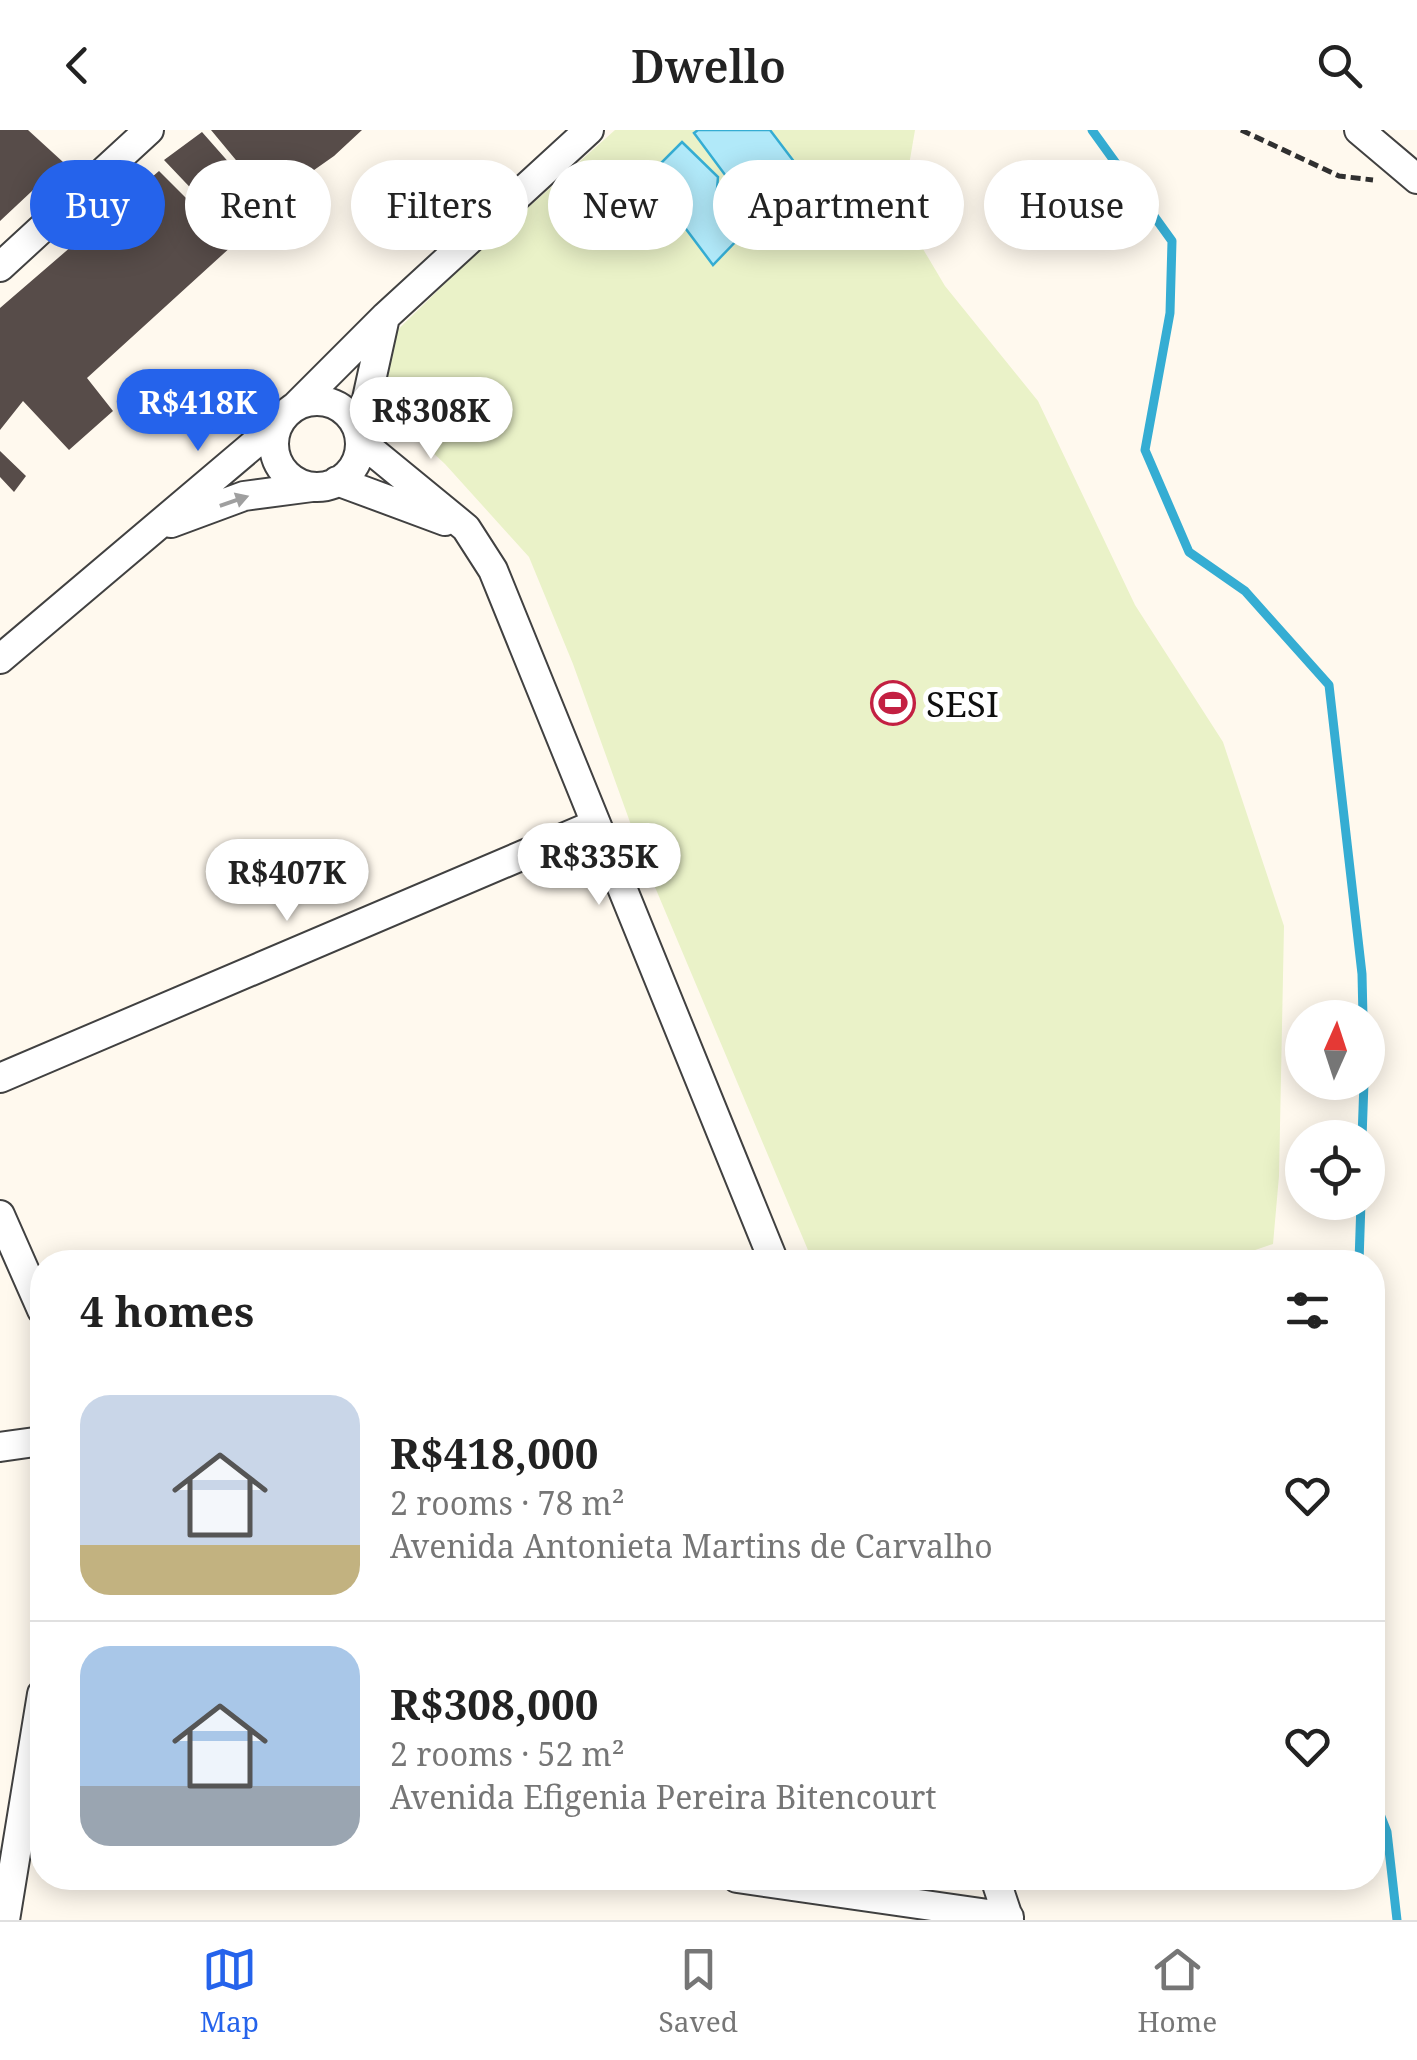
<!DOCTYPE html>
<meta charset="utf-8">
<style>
body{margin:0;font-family:"Noto Serif",serif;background:#f6f6f6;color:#222;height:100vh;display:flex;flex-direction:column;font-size:38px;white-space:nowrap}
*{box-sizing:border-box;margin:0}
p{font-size:32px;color:#767676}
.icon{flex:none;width:55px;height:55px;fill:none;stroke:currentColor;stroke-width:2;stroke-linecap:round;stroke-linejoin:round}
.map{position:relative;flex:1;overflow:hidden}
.sheet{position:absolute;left:30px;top:1120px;width:1355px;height:640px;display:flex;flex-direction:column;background:#fff;border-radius:40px;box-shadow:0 5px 25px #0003}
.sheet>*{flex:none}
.banner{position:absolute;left:30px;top:30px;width:1358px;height:90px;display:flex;gap:20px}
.needle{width:65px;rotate:3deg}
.controls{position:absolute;left:1285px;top:870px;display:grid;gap:20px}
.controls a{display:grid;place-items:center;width:100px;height:100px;border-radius:50%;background:#fff;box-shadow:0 5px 25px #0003;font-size:50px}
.price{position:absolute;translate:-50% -85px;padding:0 22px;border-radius:35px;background:#fff;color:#222;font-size:32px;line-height:65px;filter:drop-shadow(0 2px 5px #0008)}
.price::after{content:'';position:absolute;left:50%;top:60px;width:30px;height:22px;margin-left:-15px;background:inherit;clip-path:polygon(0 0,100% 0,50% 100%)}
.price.on{background:#2563eb;color:#fff}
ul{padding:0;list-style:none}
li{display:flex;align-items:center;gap:30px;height:250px;padding:0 50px}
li+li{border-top:2px solid #e0e0e0}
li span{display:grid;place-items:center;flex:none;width:280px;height:200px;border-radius:30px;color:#555}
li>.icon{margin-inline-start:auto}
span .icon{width:120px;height:120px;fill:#fffc;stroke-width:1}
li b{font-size:42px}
h2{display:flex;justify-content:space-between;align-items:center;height:120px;padding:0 50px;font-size:42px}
.chip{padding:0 35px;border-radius:45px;background:#fff;box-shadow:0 5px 25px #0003;font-size:35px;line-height:90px}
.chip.on{background:#2563eb;color:#fff}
header{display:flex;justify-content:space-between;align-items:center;height:130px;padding:0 50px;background:#fff;font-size:45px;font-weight:600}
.dock{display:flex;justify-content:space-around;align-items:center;height:140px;border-top:2px solid #e0e0e0;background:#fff;font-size:28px;color:#767676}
.dock a{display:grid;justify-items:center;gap:5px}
.dock .on{color:#2563eb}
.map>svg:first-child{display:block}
.pitch{fill:#eaf2c8}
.water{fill:#b1e9f9;stroke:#35add3;stroke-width:2.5}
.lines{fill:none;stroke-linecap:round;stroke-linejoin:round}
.stream{stroke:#35add3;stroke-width:9}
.building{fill:#574c49}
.street-casing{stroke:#414141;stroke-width:32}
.path{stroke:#303030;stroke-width:5;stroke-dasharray:10 5;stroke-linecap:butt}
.street{stroke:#fff;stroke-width:28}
.oneway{fill:#9f9f9f}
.labels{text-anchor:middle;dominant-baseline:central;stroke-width:10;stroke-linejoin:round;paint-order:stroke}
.poi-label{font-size:35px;fill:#0e0e0e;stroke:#fff;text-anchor:start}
</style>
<header><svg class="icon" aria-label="back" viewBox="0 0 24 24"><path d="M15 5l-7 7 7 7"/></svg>Dwello<svg class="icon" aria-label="search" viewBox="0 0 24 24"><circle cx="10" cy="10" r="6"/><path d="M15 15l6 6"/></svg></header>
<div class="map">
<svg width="1417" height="1790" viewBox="0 0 1417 1790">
<rect width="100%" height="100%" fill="#fff9ee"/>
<path class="pitch" d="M 615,0 L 915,0 L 901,82 L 945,156 L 1038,271 L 1135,475 L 1223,612 L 1284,796 L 1279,1046 L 1273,1114 L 1220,1132 L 813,1132 L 644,731 L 573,534 L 529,427 L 445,334 L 370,264 L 374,223 L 465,134 Z"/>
<path class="water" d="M 698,0 L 770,0 L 811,54 L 763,96 L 694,3 Z
M 682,12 L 718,47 L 716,71 L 742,105 L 713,135 L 647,47 Z"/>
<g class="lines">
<path class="stream" d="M 1092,0 L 1172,111 L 1170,183 L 1145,320 L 1189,422 L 1245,461 L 1329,555 L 1362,844 L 1363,888
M 1362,1008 L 1364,952
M 1359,1132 L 1361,1072
M 1372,1664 L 1387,1702 L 1397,1790"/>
</g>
<path class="building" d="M 0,0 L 28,0 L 63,32 L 0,91 Z
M 211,0 L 362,0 L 334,26 L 270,71 Z
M 202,2 L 254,61 L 222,91 L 164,30 Z
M 159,41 L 233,115 L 87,248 L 113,281 L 69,320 L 23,271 L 0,300 L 0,178 Z
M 0,321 L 26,346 L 14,362 L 0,347 Z"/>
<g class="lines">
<g class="street-casing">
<path id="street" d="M 1359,0 L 1417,49
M 0,137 L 149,0
M274 314a43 43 0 1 1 86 0a43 43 0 1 1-86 0Z
M 296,276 L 386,186 L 589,0
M 359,305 L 385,187
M 360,311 L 466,398 L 493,440 L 774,1132
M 337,351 L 445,391
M 171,393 L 244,366 L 312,357
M 0,529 L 279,293
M 0,948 L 596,694
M 0,1085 L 42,1180
M 0,1317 L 42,1311
M 737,1748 L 1009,1787
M 995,1748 L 1009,1790
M 5,1790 L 42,1564"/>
</g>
<path class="path" d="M 1241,0 L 1339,46 L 1373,50"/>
<use href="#street" class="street"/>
</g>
<defs><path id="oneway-solid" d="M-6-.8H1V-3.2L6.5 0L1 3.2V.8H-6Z" transform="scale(2.5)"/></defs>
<use class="oneway" href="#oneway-solid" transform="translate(234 371) rotate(-19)"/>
<defs>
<g id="stadium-ring" transform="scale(2.25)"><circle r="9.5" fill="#fff" stroke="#c32042" stroke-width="1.5"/><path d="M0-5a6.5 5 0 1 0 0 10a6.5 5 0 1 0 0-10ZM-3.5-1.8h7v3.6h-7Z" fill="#c32042"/></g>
</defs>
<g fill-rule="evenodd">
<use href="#stadium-ring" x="893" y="573"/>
</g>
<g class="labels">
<g class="poi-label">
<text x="926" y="573">SESI</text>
</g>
</g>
</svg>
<div class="controls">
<a><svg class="needle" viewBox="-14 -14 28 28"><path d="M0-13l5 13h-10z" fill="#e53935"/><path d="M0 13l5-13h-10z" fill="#767676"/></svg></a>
<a><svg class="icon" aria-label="locate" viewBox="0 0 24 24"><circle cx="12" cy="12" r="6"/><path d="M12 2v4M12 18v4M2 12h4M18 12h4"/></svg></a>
</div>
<b class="price on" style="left:198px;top:324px">R$418K</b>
<b class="price" style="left:431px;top:332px">R$308K</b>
<b class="price" style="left:599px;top:778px">R$335K</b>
<b class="price" style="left:287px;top:794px">R$407K</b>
<div class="banner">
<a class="chip on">Buy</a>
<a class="chip">Rent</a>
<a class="chip">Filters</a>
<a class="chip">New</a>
<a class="chip">Apartment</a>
<a class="chip">House</a>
</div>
<section class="sheet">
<h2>4 homes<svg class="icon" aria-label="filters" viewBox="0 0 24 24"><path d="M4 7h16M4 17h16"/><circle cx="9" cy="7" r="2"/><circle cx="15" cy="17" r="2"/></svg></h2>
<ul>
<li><span style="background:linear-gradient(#c9d6e8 75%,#c2b280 0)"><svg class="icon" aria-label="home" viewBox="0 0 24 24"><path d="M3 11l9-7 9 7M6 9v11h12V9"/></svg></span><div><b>R$418,000</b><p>2 rooms · 78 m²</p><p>Avenida Antonieta Martins de Carvalho</p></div><svg class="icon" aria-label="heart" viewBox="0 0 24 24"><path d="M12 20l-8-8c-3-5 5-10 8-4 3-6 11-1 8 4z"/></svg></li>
<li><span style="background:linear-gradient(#a9c7e8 70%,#9aa5b1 0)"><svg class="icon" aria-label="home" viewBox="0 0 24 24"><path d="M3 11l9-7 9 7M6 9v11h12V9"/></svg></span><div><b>R$308,000</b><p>2 rooms · 52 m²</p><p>Avenida Efigenia Pereira Bitencourt</p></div><svg class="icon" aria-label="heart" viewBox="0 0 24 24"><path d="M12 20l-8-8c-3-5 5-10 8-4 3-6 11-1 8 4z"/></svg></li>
</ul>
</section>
</div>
<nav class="dock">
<a class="on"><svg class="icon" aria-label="map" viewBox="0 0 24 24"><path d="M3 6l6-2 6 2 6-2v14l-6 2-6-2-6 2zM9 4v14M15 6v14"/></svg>Map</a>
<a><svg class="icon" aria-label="saved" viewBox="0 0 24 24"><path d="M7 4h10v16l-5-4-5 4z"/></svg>Saved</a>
<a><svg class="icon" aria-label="home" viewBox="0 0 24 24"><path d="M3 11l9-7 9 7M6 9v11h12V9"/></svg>Home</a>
</nav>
